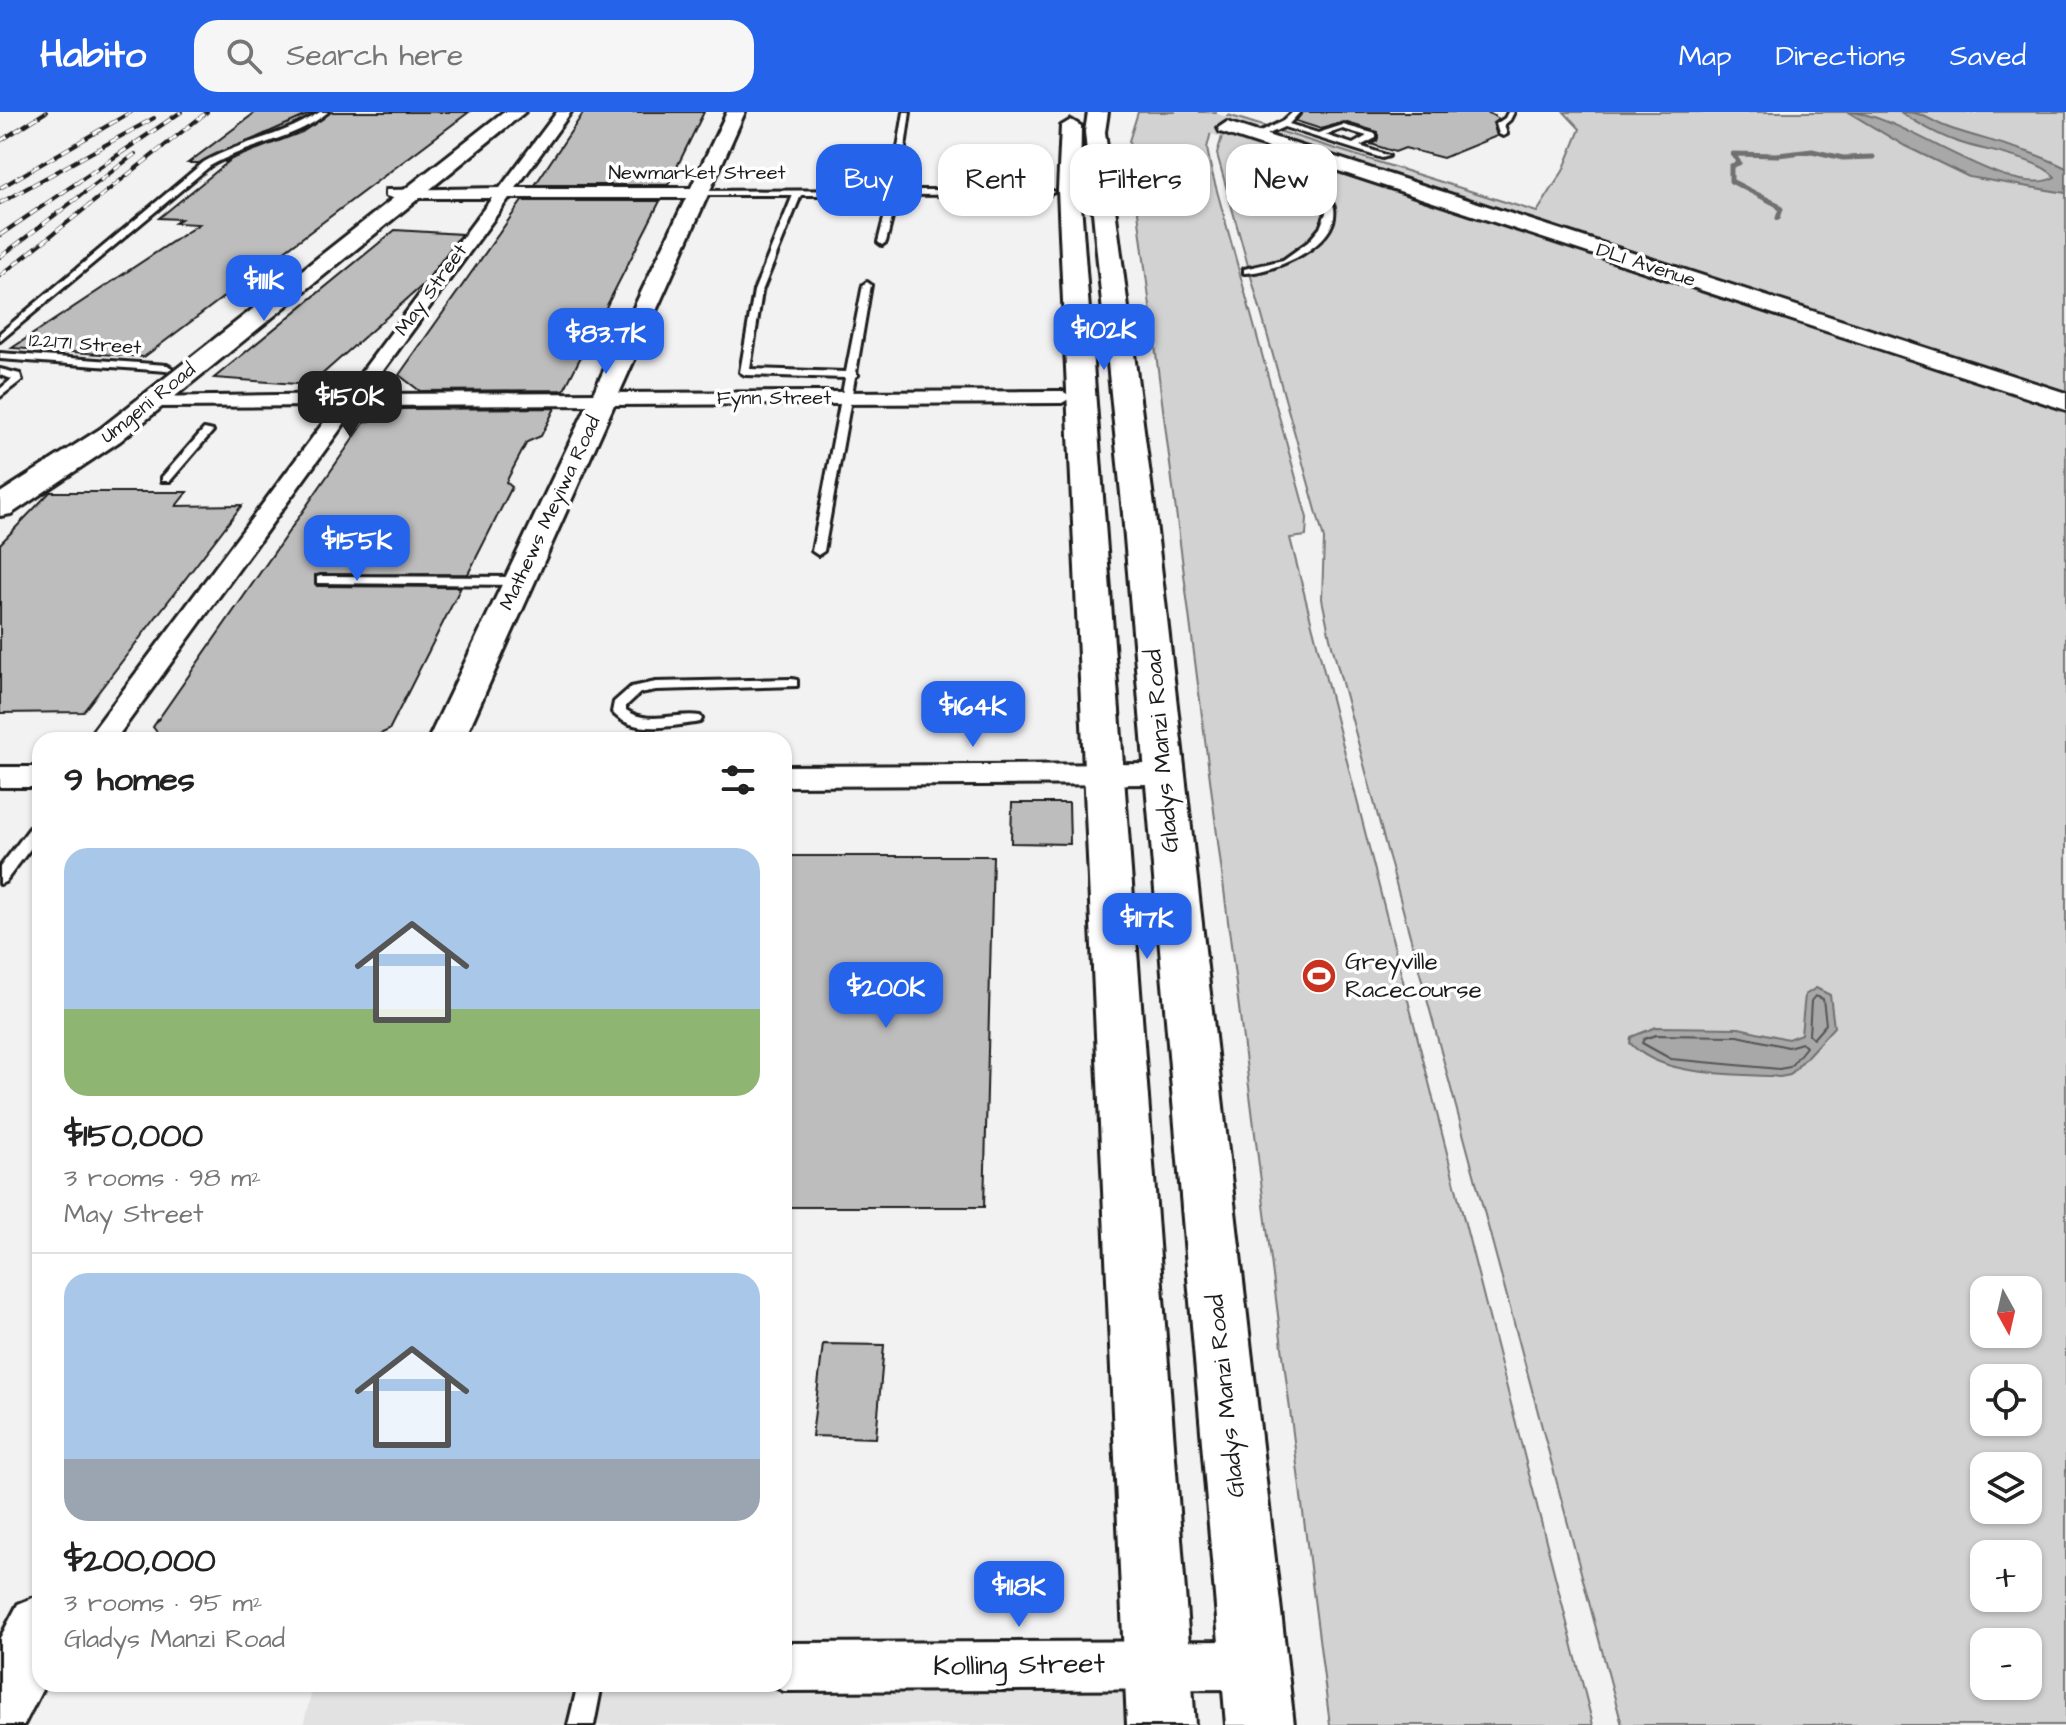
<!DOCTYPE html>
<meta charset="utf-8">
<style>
body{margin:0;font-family:"Architects Daughter",sans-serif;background:#f6f6f6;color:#222;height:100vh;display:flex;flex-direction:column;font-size:30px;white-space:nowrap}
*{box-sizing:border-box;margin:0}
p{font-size:26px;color:#767676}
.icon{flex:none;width:44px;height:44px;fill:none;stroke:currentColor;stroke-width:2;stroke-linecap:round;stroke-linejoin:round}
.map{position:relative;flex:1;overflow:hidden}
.side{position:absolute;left:32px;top:620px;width:760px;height:960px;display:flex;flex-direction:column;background:#fff;border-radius:24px;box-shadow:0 2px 6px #0004}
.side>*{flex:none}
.guide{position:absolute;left:816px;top:32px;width:760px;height:72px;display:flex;gap:16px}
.needle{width:52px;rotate:172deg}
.buttons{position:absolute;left:1970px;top:1164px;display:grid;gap:16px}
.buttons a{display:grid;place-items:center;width:72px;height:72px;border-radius:16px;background:#fff;box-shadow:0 2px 6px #0004;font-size:40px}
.price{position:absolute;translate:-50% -68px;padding:0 18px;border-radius:16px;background:#2563eb;color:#fff;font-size:26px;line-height:52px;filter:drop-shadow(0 2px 4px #0008)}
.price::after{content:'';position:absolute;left:50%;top:48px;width:24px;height:18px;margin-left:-12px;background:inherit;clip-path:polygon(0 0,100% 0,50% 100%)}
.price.on{background:#222;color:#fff}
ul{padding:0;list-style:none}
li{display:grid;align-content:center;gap:16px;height:424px;padding:0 32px}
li+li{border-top:2px solid #e0e0e0}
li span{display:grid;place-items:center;height:248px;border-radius:24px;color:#555}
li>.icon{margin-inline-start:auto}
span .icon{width:144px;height:144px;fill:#fffc;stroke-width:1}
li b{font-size:34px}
h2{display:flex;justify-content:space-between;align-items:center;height:96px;padding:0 32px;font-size:34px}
.chip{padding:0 28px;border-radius:24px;background:#fff;box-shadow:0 2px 6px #0004;font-size:28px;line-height:72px}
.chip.on{background:#2563eb;color:#fff}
header{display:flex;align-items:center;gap:48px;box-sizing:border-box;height:112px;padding:0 40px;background:#2563eb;color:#fff}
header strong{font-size:38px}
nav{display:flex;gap:44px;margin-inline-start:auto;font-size:28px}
.search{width:560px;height:72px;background:#f6f6f6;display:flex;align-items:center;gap:20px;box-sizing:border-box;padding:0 28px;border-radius:24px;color:#767676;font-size:30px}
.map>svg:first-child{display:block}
.built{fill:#e2e2e2}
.green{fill:#d2d2d2;stroke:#777;stroke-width:2;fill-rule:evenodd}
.water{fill:#a8a8a8;stroke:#707070;stroke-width:2}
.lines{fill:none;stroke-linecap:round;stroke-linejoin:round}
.shore{stroke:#545454;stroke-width:2}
.stream{stroke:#707070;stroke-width:5}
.building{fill:#bdbdbd;stroke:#1c1c1c;stroke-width:2}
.tertiary-tunnel{stroke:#d2d2d2;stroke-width:21;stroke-dasharray:21 10;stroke-linecap:butt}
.service-casing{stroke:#1c1c1c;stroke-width:6}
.minor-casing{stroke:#1c1c1c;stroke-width:6}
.tertiary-casing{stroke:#1c1c1c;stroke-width:6}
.secondary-casing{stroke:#1c1c1c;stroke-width:6}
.service{fill:#fff;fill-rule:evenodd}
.minor{fill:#fff;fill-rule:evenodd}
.tertiary{fill:#fff;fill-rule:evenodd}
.secondary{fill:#fff;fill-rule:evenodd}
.rail-casing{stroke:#1c1c1c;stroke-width:4}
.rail{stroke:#fff;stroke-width:3;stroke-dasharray:9;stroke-linecap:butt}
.labels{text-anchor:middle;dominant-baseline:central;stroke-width:7;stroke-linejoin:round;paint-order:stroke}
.far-street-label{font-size:20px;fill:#1c1c1c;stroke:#fff}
.street-label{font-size:24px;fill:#1c1c1c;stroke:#fff}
.poi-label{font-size:24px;fill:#1c1c1c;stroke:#fff;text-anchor:start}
.near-street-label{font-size:28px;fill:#1c1c1c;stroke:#fff}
</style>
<header>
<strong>Habito</strong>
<div class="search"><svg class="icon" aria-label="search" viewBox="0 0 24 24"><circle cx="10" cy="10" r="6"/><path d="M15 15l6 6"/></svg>Search here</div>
<nav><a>Map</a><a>Directions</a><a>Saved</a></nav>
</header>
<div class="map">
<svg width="2066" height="1613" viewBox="0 0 2066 1613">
<rect width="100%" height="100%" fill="#f2f2f2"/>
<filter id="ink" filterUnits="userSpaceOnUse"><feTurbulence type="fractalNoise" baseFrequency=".0125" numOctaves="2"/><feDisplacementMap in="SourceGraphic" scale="16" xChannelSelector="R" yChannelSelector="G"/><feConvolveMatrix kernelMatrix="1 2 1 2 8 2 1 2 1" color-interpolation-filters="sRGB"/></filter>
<g filter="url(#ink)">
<path class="built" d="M 1156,1552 L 1161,1613 L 303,1613 L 314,1572 L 784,1572 Z"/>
<path class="green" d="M 1138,0 L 1216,0 L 1207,36 L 1211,57 L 1307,406 L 1306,424 L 1290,426 L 1593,1613 L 1330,1613 L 1129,29 Z
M 1564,0 L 2066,0 L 2066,1613 L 1622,1613 L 1330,526 L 1322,487 L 1324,427 L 1217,42 L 1228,3 L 1537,100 L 1563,59 L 1580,17 ZM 1984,1178 L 2028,1178 L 2028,1222 L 1984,1222 ZM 1984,1266 L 2028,1266 L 2028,1310 L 1984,1310 ZM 1984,1354 L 2028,1354 L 2028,1398 L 1984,1398 ZM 1984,1442 L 2028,1442 L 2028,1486 L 1984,1486 ZM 1984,1530 L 2028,1530 L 2028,1574 L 1984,1574 Z"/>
<path class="water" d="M 1848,0 C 1901,0 2011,91 2055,65 C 2038,45 1981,39 1955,29 C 1935,22 1918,11 1900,0 C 1929,0 1928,10 1952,17 C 1991,30 2029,37 2066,56 L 2066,81 L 1969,65 L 1905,34 Z
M 1816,876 L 1830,883 L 1834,915 L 1790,963 L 1780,965 C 1734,961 1662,966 1630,931 L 1631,925 L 1656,915 L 1739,916 L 1788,927 L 1801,922 L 1805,883 Z"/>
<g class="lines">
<path class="shore" d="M 1815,884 L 1823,887 L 1826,912 L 1813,927 L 1809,923 L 1811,889 Z
M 1656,923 L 1738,924 L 1788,935 L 1802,931 L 1806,935 L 1790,955 L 1779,957 L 1671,947 L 1642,931 L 1644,927 Z"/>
<path class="stream" d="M 1778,106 L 1781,97 L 1776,92 L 1731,69 L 1731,54 L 1739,51 L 1733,42 L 1778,43 L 1812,39 L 1843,46 L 1873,45"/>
</g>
<path class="building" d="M 256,0 L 314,0 L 199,51 L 188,51 Z
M 331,0 L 469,0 L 144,245 L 12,236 L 199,112 L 175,111 L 181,107 L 159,106 L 228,50 L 224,50 L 302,20 Z
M 584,0 L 704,0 L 668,73 L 535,73 Z
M 1303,0 L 1487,0 L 1499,7 L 1493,11 L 1497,24 L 1443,46 L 1405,36 L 1395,40 L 1371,32 L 1377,29 L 1378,20 L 1344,10 L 1321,17 L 1296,9 Z
M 522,89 L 660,89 L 564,278 L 420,279 L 399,263 Z
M 395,118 L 461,122 L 424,172 L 310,273 L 214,266 Z
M 555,296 L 541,324 L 527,330 L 506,370 L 512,375 L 468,462 L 315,463 L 317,474 L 461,475 L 389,618 L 367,628 L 163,628 L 153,615 L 364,311 L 402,297 Z
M 50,380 L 187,380 L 176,394 L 242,393 L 83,600 L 0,601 L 0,432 Z
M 1012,691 L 1069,691 L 1070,732 L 1011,731 Z
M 784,744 L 993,744 L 984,1095 L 784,1095 Z
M 823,1232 L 884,1233 L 876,1326 L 812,1324 Z"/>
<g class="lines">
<path class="tertiary-tunnel" d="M 1176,0 L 1227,16"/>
<g class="service-casing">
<path id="service" d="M 320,0 L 328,0 C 295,28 247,32 210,54 L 0,229 L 0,221 L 204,50 C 241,29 285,24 320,0 Z
M 904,0 L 910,0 L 899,78 L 1050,78 L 1054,80 L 1050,82 L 898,83 L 886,130 L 882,133 L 878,130 L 890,83 L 801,83 L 762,179 L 750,257 L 846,260 L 863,173 L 867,170 L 871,173 L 856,261 L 858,263 L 855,265 L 824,439 L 818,443 L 812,439 L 845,266 L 745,263 L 740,260 L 754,179 L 793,83 L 698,83 L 694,81 L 698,79 L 891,78 Z
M 1293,0 L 1300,0 L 1289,12 L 1318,21 L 1343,13 L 1376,22 L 1376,26 L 1360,34 L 1389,44 L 1382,46 L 1284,15 L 1257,27 L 1250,25 L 1283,9 ZM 1343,17 L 1367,24 L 1353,32 L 1325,23 Z
M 1508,0 L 1514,0 L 1510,8 L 1504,13 L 1507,22 L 1503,24 L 1499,22 L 1496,12 L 1505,6 Z
M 1318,80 L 1324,80 C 1328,85 1333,90 1334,96 C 1340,133 1273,161 1244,161 L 1244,157 L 1283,148 L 1308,130 L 1320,116 L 1326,101 L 1326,93 Z
M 0,241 L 167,253 L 172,256 L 167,259 L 0,247 Z
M 0,257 L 20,262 L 22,268 L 0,285 L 0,277 L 12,267 L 0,263 Z
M 204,317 L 213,319 L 170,369 L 162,369 L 162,365 Z
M 321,464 L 518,465 L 524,469 L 518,473 L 317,471 L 317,465 Z
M 792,567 L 797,568 L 797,574 L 656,578 L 640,581 L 626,594 L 626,598 C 648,614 676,600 700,604 L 702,607 L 700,610 L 695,611 C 669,614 632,623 612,600 L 614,590 L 631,575 L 656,570 Z
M 40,708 L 40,724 L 5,770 L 0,772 L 0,755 L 35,709 Z
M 578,1572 L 602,1572 L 594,1613 L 568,1613 Z"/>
</g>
<g class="minor-casing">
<path id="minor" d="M 557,0 L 571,0 L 516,76 L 698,76 L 706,81 L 698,86 L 509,86 L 366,282 L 1062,279 L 1072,285 L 1062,291 L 357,294 L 115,628 L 86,628 L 336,294 L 150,295 L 143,293 L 140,289 L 143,285 L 345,282 L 492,86 L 392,86 L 386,84 L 386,78 L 500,76 Z
M 1163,652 L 1173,655 L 1177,662 L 1173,669 L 1163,672 L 784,674 L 784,654 Z
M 0,655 L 40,655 L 40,675 L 0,675 Z
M 1254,1529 L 1271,1536 L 1278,1553 L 1271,1570 L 1254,1577 L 784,1579 L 767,1572 L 784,1572 L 784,1531 Z"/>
</g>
<g class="tertiary-casing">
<path id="tertiary" d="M 727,0 L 745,0 L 464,628 L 428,628 Z
M 1227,10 L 2066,281 L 2066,298 L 1220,20 L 1218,16 Z
M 40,1483 L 40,1572 L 45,1572 L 24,1613 L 0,1613 L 0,1526 L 18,1492 Z"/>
</g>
<g class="secondary-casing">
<path id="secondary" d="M 503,0 L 525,0 L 120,329 L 11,402 L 0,404 L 0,381 L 100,317 Z
M 1088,0 L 1108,0 L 1105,20 L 1155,402 L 1294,1613 L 1226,1613 L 1123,402 L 1085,20 Z
M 1071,8 L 1081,14 L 1080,78 L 1195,1613 L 1127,1613 L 1058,78 L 1061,14 Z"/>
</g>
<use href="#service" class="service"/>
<use href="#minor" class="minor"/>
<use href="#tertiary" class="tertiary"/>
<use href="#secondary" class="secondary"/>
<g class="rail-casing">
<path id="rail" d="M 0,29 L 46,0
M 0,76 L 131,0
M 0,91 L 154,6
M 0,123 L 181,0
M 0,145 L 135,42
M 0,164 L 207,0"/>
</g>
<use href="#rail" class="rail"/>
</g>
</g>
<defs>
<g id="stadium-disc" transform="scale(1.8)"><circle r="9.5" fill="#c8321e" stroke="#fff"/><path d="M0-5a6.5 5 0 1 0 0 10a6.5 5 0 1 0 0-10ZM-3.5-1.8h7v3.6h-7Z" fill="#fff"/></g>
</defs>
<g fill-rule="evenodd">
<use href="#stadium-disc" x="1319" y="864"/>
</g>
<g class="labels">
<g class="far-street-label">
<text x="697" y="61">Newmarket Street</text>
<text transform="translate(1646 153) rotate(18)">DLI Avenue</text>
<text transform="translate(431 178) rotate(-54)">May Street</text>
<text transform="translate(85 232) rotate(4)">122171 Street</text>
<text x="774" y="286">Fynn Street</text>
<text transform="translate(148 291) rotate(-39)">Umgeni Road</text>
<text transform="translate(550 401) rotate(-65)">Mathews Meyiwa Road</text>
</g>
<g class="street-label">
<text transform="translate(1162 639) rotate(-95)">Gladys Manzi Road</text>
<text transform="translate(1226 1284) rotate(-96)">Gladys Manzi Road</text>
</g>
<g class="poi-label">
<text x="1345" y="850">Greyville<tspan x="1345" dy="28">Racecourse</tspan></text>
</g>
<g class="near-street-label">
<text transform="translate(1019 1553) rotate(-1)">Kolling Street</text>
</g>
</g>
</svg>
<div class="buttons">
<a><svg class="needle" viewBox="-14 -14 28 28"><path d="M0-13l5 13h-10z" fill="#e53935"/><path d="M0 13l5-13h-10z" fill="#767676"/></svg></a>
<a><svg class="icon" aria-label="locate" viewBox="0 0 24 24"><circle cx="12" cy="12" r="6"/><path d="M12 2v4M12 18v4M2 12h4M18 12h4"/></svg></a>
<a><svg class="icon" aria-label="layers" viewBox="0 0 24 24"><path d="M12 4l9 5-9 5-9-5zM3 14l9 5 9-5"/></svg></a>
<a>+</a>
<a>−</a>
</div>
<b class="price" style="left:264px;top:211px">$111K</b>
<b class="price" style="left:1104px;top:260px">$102K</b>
<b class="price" style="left:606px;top:264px">$83.7K</b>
<b class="price on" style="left:350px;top:327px">$150K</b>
<b class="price" style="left:357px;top:471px">$155K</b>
<b class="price" style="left:973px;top:637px">$164K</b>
<b class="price" style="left:1147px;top:849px">$117K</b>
<b class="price" style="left:886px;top:918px">$200K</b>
<b class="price" style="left:1019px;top:1517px">$118K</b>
<div class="guide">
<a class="chip on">Buy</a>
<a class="chip">Rent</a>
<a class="chip">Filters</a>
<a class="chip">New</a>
</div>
<section class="side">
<h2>9 homes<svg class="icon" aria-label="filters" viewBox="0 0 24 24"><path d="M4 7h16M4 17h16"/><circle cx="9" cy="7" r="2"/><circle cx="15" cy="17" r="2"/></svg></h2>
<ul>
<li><span style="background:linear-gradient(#a9c7e8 65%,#8fb573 0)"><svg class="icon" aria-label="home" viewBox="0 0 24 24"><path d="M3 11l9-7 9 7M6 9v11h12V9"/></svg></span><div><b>$150,000</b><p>3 rooms · 98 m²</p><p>May Street</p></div></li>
<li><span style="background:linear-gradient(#a9c7e8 75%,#9aa5b1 0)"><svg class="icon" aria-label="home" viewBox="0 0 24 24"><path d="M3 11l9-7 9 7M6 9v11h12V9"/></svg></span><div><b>$200,000</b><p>3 rooms · 95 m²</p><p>Gladys Manzi Road</p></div></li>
</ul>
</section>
</div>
